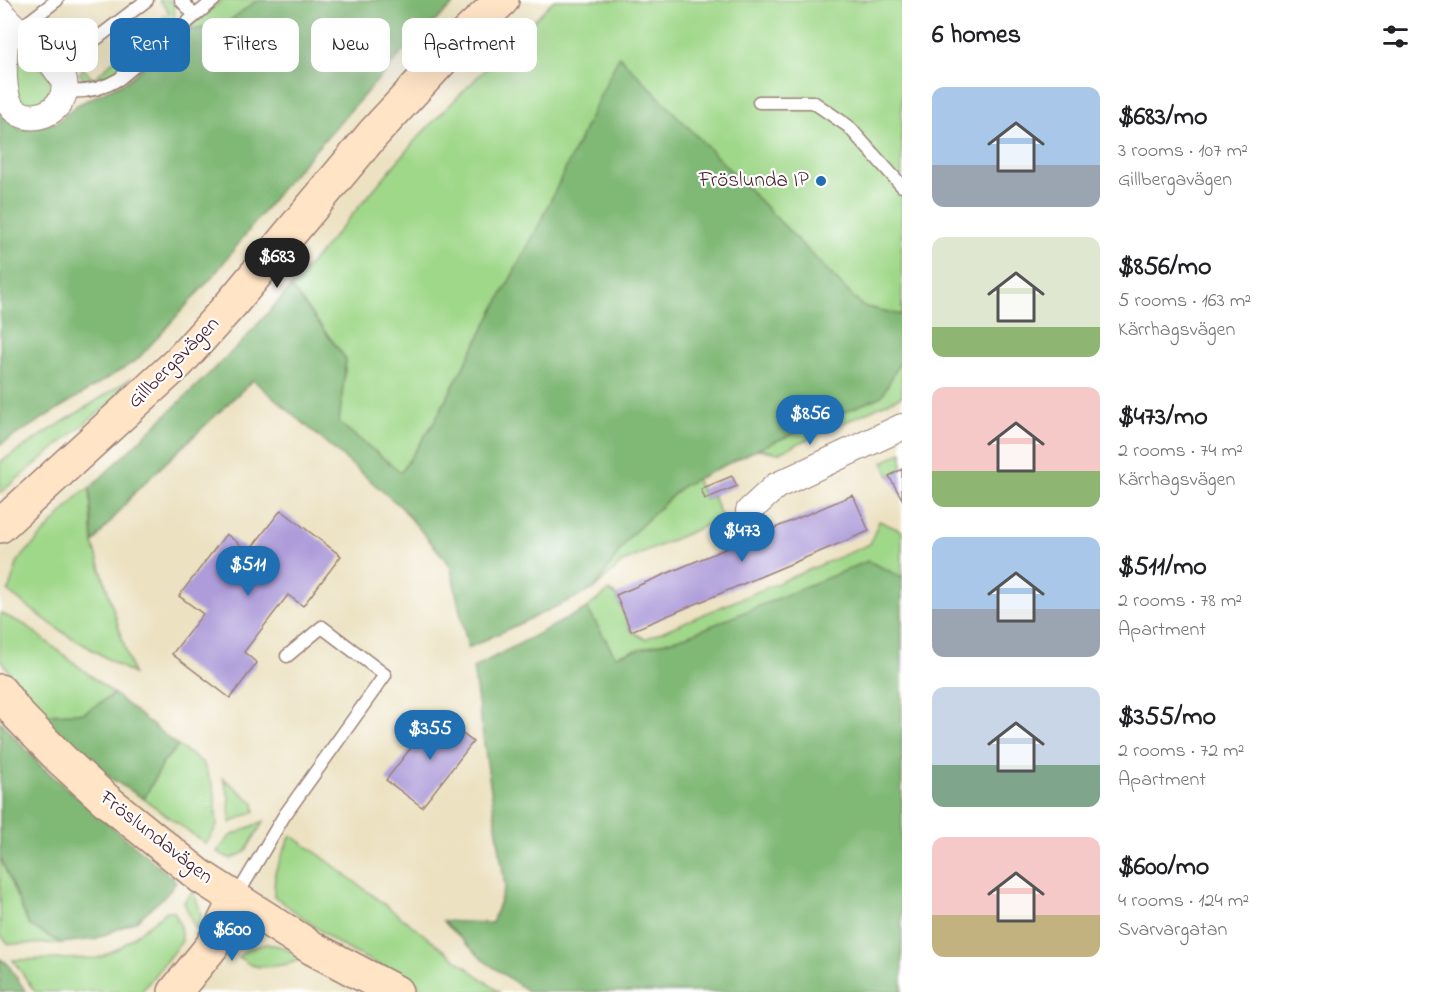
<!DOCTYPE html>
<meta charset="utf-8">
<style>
body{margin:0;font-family:"Indie Flower",sans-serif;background:#f2f2f2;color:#202124;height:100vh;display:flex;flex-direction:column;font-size:22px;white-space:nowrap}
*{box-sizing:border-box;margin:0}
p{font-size:20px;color:#757577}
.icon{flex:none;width:33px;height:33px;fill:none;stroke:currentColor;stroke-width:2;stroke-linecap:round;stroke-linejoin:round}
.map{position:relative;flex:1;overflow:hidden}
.sheet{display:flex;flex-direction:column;background:#fff;width:540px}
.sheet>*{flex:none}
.guide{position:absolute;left:18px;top:18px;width:570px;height:54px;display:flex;gap:12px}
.price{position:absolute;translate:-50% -51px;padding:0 14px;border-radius:21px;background:#1f6fb2;color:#fff;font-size:20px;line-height:39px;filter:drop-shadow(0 2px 3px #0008)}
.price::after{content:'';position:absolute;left:50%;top:36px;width:18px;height:14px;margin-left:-9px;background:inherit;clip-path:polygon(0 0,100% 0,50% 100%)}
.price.active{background:#222;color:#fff}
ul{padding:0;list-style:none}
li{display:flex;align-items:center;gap:18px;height:150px;padding:0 30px}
li span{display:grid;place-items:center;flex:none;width:168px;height:120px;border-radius:12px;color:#555}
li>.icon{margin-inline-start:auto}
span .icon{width:72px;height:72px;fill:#fffc;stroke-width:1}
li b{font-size:26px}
h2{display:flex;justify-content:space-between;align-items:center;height:72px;padding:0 30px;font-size:26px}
.pill{padding:0 21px;border-radius:12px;background:#fff;box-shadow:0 6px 24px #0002;font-size:21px;line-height:54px}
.pill.active{background:#1f6fb2;color:#fff}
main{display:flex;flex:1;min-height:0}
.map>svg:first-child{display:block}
.green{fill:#a0d88a;stroke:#757c5a;stroke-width:1.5}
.forest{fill:#80b876;stroke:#656c50;stroke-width:1.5}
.building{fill:#ad9cd9}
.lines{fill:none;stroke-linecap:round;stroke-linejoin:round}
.lane-casing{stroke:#9b8076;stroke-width:15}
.street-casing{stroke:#9b8076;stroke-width:28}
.secondary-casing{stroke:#9b8076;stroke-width:36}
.lane{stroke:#fff;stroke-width:12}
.street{stroke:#fff;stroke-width:26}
.secondary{stroke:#ffe4c6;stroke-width:33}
.poi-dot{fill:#1f6fb2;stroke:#fff;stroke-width:2}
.labels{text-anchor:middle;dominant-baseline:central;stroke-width:4.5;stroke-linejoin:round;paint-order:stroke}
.poi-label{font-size:21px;fill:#4a1f2b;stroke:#fff;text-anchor:end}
.street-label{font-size:21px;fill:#4a1f2b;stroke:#fff}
</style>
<main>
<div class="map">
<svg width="902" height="992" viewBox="0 0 902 992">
<rect width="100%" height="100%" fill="#fff"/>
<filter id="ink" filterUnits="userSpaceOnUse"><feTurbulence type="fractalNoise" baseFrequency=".0167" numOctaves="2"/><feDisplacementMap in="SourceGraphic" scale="12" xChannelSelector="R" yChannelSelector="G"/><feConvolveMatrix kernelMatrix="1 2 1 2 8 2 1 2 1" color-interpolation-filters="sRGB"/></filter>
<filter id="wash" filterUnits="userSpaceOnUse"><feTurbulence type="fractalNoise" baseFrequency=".008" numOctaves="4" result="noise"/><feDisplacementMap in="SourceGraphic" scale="24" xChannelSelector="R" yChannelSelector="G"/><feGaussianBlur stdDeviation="1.35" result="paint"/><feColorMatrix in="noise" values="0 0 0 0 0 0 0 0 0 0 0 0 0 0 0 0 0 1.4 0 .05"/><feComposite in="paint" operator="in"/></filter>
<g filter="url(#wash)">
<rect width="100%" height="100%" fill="#ece2c2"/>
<path class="green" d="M 159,0 L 171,0 L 174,5 L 175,22 L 114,72 L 91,84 L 79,74 L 83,68 L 93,79 L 169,12 Z
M 222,0 L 258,0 L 225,24 L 183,32 Z
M 554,0 L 902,0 L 902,315 L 862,306 L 619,57 L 538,227 L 433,424 L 401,473 L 339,423 L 346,359 L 291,287 L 418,137 Z
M 20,51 L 27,52 L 55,83 L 54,99 L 23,106 L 16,94 L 13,55 Z
M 902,358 L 902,396 L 778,453 L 758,449 L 882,396 Z
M 132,378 L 111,402 L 0,493 L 0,462 Z
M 902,452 L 902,469 L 889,476 L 883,462 Z
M 696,479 L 705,499 L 713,496 L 722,518 L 623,562 L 594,589 L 630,536 L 684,485 Z
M 90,488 L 93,543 L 133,674 L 61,631 L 8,592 L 18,561 L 81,493 Z
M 879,521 L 902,531 L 902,577 L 868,561 L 687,636 L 615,656 L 587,608 L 609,591 L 616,595 L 631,631 L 645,639 L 870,544 Z
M 0,613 L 25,625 L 114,694 L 84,713 L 39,714 L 0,659 Z
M 178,746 L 203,763 L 214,789 L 217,826 L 206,844 L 144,799 L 164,762 Z
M 223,778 L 254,803 L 255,811 L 230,823 L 229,797 Z
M 264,821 L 245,852 L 231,859 L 217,852 L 230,836 Z
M 291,835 L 321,856 L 499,992 L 431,992 L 340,945 L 274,896 L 275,872 Z
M 0,857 L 29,925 L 61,943 L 9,944 L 0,935 Z
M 193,891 L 201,913 L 198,929 L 194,927 L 184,902 Z
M 167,911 L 174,911 L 180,925 L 182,941 L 141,992 L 35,992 L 13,960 L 98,958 L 119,948 Z
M 266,944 L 279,946 L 303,957 C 295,965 262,969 251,965 C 247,963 242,959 238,957 L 249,949 Z"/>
<path class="forest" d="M 258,0 L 447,0 L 454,4 L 406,48 L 285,184 L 214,275 L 137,360 L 0,445 L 0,109 L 20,130 L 58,122 L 77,105 L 127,81 L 183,32 L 225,24 Z
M 619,56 L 862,306 L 902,315 L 902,358 L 882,396 L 758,449 L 682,486 L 630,536 L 594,589 L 468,648 L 450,565 L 401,507 L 253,380 L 135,492 L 93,543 L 90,488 L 241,343 L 291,287 L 346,359 L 339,423 L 401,472 L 433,424 L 538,227 Z
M 868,561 L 902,577 L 902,992 L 529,992 L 483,960 L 443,921 L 492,923 L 505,886 L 473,668 L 587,608 L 615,656 L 687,636 Z
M 114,694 L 178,746 L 163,762 L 144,799 L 97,770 L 39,714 L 84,713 Z
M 0,721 L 42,767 L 176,881 L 166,895 L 136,921 L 95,939 L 61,943 L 29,925 L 0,857 Z
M 0,959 L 7,963 L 26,992 L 0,992 Z"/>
<g id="blocks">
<path class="building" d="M 902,469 L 902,499 L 889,476 Z
M 732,476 L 737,486 L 705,499 L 701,489 Z
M 853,495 L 869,531 L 631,631 L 616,595 Z
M 281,510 L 341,556 L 303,606 L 288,595 L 244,652 L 257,663 L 230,698 L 172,654 L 203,614 L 179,596 L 226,534 L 249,551 Z
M 437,714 L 473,742 L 422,807 L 386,780 Z"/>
</g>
</g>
<g filter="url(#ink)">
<use href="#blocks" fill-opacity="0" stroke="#9b8076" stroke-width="1.5"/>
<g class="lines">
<g class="lane-casing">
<path id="lane" d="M 181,0 L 195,16
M 18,30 L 57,0
M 57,69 L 147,0
M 64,91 C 84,93 101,90 119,79 L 214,0
M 759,102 L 813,102 L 848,126 L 902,186
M 236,897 L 284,816 L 385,675 L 322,627 L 287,656"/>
</g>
<g class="street-casing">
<path id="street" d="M 0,11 C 9,26 24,33 36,45 C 44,52 51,61 57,70 C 59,73 63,77 64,81 C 70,113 24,130 9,103 C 0,83 5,43 7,21
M 749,511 L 776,486 L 902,427"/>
</g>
<g class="secondary-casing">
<path id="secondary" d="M 0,526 L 179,362 L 232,303 L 373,134 L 463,37 L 502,0
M 0,691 L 19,716 L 61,759 L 106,800 L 200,876 L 314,949 L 396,992
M 175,992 L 212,946 L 236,898"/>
</g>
<use href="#lane" class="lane"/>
<use href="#street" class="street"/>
<use href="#secondary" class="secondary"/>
</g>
</g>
<circle class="poi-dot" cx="821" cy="181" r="6"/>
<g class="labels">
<g class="poi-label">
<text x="809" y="181">Fröslunda IP</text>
</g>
<g class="street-label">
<text transform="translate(174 363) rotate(-45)">Gillbergavägen</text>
<text transform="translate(156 838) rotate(38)">Fröslundavägen</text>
</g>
</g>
</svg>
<b class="price active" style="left:277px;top:289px">$683</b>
<b class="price" style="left:810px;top:446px">$856</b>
<b class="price" style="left:742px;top:563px">$473</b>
<b class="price" style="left:248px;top:597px">$511</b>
<b class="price" style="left:430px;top:761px">$355</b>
<b class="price" style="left:232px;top:962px">$600</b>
<div class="guide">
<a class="pill">Buy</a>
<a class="pill active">Rent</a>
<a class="pill">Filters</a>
<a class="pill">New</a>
<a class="pill">Apartment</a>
</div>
</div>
<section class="sheet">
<h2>6 homes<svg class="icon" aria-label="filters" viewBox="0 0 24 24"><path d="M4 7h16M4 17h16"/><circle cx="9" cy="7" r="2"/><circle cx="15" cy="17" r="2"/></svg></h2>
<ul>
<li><span style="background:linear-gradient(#a9c7e8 65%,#9aa5b1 0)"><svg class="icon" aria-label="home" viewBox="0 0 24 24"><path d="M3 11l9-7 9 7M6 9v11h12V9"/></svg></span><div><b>$683/mo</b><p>3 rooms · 107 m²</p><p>Gillbergavägen</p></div></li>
<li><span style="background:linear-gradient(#dfe7d0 75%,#8fb573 0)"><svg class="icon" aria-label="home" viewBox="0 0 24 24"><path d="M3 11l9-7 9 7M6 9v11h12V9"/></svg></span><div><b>$856/mo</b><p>5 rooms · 163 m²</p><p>Kärrhagsvägen</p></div></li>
<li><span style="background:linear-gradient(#f6c9c9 70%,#8fb573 0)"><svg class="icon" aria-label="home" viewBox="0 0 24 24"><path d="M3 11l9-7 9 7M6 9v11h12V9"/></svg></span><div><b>$473/mo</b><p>2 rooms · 74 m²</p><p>Kärrhagsvägen</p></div></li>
<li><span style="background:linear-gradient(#a9c7e8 60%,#9aa5b1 0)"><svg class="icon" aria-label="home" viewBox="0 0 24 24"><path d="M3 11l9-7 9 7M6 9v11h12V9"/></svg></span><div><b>$511/mo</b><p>2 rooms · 78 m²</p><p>Apartment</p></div></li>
<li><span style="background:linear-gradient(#c9d6e8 65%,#7fa58c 0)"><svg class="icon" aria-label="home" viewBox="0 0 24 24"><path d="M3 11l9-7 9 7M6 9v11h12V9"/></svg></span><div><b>$355/mo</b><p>2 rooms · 72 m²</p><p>Apartment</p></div></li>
<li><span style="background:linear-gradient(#f6c9c9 65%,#c2b280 0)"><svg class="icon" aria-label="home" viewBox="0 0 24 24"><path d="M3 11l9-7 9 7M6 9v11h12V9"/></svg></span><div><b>$600/mo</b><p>4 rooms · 124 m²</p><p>Svarvargatan</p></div></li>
</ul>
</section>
</main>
